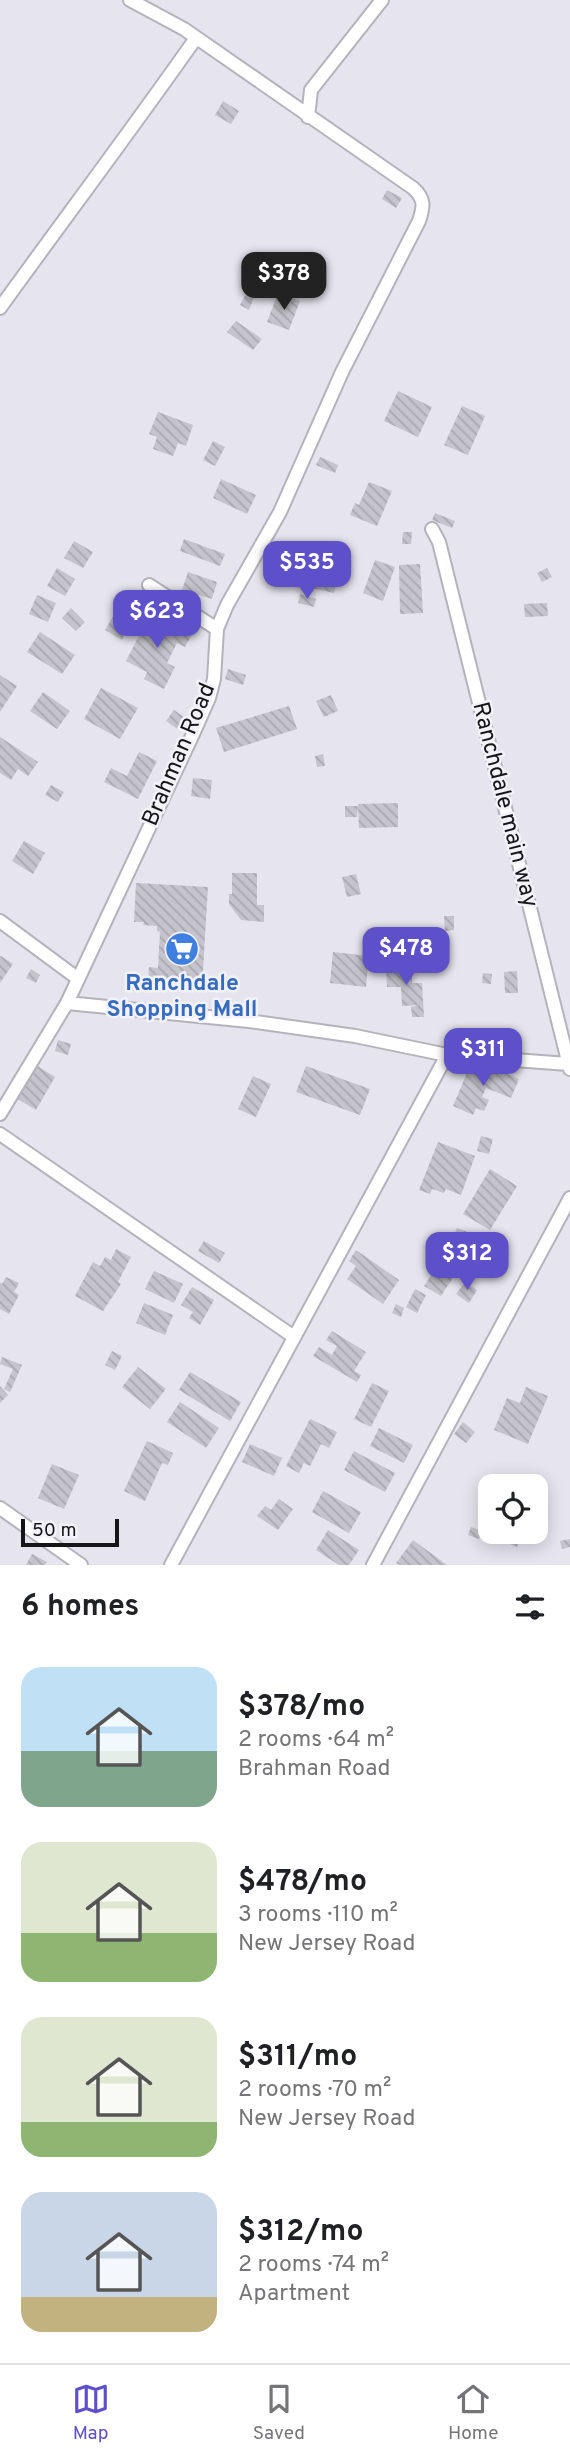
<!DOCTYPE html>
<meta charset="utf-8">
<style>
body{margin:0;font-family:Overpass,sans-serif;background:#f6f6f6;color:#202124;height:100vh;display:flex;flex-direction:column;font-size:26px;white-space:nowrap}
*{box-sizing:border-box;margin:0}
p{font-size:23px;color:#757577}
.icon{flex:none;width:38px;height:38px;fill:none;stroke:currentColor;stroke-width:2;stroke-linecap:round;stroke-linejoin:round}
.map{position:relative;height:1565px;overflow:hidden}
.drawer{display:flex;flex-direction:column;background:#fff;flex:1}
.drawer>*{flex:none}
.tools{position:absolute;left:478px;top:1474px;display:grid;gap:14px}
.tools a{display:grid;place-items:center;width:70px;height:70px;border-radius:14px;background:#fff;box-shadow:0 4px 18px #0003;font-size:35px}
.scale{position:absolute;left:21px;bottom:18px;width:98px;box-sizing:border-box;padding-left:7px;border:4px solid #161518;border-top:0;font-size:19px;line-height:24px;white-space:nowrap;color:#161518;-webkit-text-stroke:5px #f3f1fa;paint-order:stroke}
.price{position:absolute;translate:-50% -60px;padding:0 16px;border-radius:14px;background:#5d50c8;color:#fff;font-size:23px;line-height:46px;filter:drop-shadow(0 2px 4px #0008)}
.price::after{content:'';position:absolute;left:50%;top:42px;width:21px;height:16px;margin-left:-10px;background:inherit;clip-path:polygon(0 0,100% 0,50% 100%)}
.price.on{background:#222;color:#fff}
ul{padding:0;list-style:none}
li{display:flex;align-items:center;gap:21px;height:175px;padding:0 21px}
li span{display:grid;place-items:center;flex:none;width:196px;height:140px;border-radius:21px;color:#555}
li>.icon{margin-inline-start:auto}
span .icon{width:84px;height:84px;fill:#fffc;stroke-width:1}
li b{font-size:30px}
h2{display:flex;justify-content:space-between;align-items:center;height:84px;padding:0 21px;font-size:30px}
.dock{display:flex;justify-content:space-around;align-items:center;height:98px;border-top:2px solid #e0e0e0;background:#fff;font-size:19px;color:#757577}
.dock a{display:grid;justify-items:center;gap:4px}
.dock .on{color:#5d50c8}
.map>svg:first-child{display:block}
.building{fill:url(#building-back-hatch)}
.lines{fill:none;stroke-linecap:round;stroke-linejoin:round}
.minor-casing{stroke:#b4b3bb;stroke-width:16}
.minor{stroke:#fff;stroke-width:12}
.labels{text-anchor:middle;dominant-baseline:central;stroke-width:5;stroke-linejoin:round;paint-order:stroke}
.street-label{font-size:23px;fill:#161518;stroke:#f3f1fa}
.shop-label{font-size:23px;font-weight:bold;fill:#366cbe;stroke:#f3f1fa}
</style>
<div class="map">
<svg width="570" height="1565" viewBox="0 0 570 1565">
<defs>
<pattern id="building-back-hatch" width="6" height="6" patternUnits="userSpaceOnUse" patternTransform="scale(1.75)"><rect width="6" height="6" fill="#c5c4cc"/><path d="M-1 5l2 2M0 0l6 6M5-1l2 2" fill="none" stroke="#a8a8ae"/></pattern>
</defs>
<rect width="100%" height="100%" fill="#e6e4ed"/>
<path class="building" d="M 223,101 L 239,111 L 231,124 L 215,115 Z
M 387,190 L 402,198 L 396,208 L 382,199 Z
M 278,293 L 300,301 L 289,330 L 267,322 Z
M 246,294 L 254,298 L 249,310 L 240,305 Z
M 236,321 L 262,339 L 253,350 L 227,332 Z
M 398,391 L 432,407 L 418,437 L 384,421 Z
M 462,406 L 485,416 L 468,455 L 444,445 Z
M 158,412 L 193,425 L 186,446 L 178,443 L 173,456 L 153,449 L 157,437 L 149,434 Z
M 213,441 L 225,447 L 215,466 L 203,460 Z
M 320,457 L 338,465 L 335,473 L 316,465 Z
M 221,479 L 256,495 L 247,514 L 213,498 Z
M 369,482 L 392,491 L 377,526 L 350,515 L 355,503 L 359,505 Z
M 435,513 L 455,521 L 452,528 L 432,520 Z
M 403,532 L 412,532 L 411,544 L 402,544 Z
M 184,539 L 225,554 L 220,566 L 180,551 Z
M 74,541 L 93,552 L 83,568 L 64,558 Z
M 269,553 L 288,563 L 282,575 L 263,565 Z
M 375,560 L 395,567 L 383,601 L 363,593 Z
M 420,564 L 423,613 L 400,614 L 399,565 Z
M 57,568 L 75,579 L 65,596 L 47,586 Z
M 547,568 L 552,577 L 542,582 L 537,573 Z
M 188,572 L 217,582 L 212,599 L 182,590 Z
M 315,579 L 336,584 L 334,593 L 312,588 Z
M 300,594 L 316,599 L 314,607 L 298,603 Z
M 37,595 L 56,603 L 48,622 L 29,614 Z
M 547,603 L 548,616 L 525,617 L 524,604 Z
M 71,608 L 85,622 L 76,631 L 62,618 Z
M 115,613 L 131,622 L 122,640 L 105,630 Z
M 150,614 L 192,634 L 185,647 L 177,643 L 167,663 L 175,667 L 164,689 L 144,679 L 147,672 L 126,661 Z
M 40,632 L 75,655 L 62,674 L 27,652 Z
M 228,669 L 246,675 L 243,685 L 225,679 Z
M 0,675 L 17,686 L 0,712 Z
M 101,688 L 138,708 L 120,739 L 84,719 Z
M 43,692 L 70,711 L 57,729 L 30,711 Z
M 331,695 L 338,711 L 324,717 L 316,701 Z
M 289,706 L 297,729 L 224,752 L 216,728 Z
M 174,710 L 187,719 L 179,730 L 166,721 Z
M 0,737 L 38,762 L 28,776 L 18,769 L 11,780 L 0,773 Z
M 139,752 L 157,761 L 138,799 L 104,782 L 111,768 L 127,776 Z
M 323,754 L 325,766 L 317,767 L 315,756 Z
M 193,778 L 212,780 L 210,799 L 191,796 Z
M 51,785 L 64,792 L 58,802 L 45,795 Z
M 398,803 L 398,827 L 359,828 L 358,804 Z
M 345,806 L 358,806 L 357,817 L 345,817 Z
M 24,841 L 45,853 L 33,874 L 12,861 Z
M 232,873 L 257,873 L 257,905 L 264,905 L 264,922 L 241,920 L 229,904 L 229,894 L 232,894 Z
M 356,874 L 361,894 L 347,897 L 342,877 Z
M 136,883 L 208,887 L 202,987 L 148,984 L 149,967 L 158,968 L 160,932 L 157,931 L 157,926 L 143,925 L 144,922 L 134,922 Z
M 444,916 L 454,916 L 454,930 L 445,931 Z
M 333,952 L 369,956 L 366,987 L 330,983 Z
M 1,956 L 13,964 L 0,983 L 0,957 Z
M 386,964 L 412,964 L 412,983 L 422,983 L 424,1017 L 412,1017 L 411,1007 L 419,1005 L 402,1006 L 401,987 L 387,987 Z
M 31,969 L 40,975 L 36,983 L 26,978 Z
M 517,971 L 518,993 L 505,993 L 504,972 Z
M 483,973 L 492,974 L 491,984 L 482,983 Z
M 58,1040 L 71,1044 L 68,1055 L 55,1051 Z
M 484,1064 L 519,1079 L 511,1098 L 486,1088 L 482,1097 L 489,1100 L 484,1111 L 476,1108 L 473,1115 L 453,1106 L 469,1068 L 480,1072 Z
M 36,1065 L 55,1077 L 36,1110 L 16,1098 Z
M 306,1066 L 370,1089 L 360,1115 L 296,1092 Z
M 253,1076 L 271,1084 L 256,1117 L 238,1109 Z
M 481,1136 L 493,1139 L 489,1154 L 477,1151 Z
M 438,1142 L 475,1156 L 461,1195 L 446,1189 L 444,1193 L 432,1189 L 430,1194 L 419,1190 Z
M 490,1169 L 517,1186 L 490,1230 L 463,1214 Z
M 457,1228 L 506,1247 L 498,1268 L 449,1249 Z
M 204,1241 L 225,1253 L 219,1263 L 198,1251 Z
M 116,1249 L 131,1257 L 118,1282 L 121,1284 L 103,1311 L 75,1296 L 93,1262 L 100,1266 L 105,1257 L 111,1260 Z
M 356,1250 L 399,1280 L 383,1304 L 347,1279 L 356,1266 L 349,1261 Z
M 439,1263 L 456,1273 L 441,1296 L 424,1286 Z
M 154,1271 L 183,1284 L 174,1303 L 145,1289 Z
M 6,1277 L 19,1283 L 14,1292 L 19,1295 L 9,1314 L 0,1309 L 0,1283 L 2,1284 Z
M 465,1282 L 477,1290 L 469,1303 L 456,1294 Z
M 192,1287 L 214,1300 L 200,1325 L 189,1318 L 193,1312 L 181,1305 Z
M 415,1289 L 426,1295 L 417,1313 L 406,1307 Z
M 144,1303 L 173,1315 L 165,1335 L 136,1323 Z
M 396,1304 L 404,1308 L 401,1317 L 392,1313 Z
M 332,1331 L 366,1352 L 354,1371 L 361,1375 L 357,1382 L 313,1356 L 319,1347 L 332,1355 L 337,1346 L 326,1340 Z
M 112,1351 L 122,1356 L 115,1370 L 105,1365 Z
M 2,1357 L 22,1365 L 10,1392 L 4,1389 L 13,1369 L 0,1364 Z
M 138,1367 L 166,1389 L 150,1409 L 122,1387 Z
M 190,1372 L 241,1402 L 230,1421 L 179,1390 Z
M 372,1383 L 389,1391 L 371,1427 L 354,1419 Z
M 0,1386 L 8,1395 L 0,1403 Z
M 526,1387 L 548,1396 L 528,1444 L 494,1430 L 507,1398 L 520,1403 Z
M 180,1402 L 219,1428 L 206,1448 L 167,1422 Z
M 310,1419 L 337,1432 L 329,1448 L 321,1444 L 310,1466 L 304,1463 L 299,1473 L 286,1466 Z
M 463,1422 L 475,1432 L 466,1443 L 454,1434 Z
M 379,1428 L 413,1445 L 404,1463 L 370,1446 Z
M 147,1441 L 173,1453 L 168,1465 L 162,1463 L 145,1501 L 124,1491 Z
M 250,1444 L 282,1458 L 274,1476 L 242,1462 Z
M 354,1451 L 395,1473 L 385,1492 L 344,1470 Z
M 52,1464 L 79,1475 L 64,1509 L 38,1498 Z
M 323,1491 L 361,1512 L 349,1533 L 312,1512 Z
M 536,1491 L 548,1496 L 536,1528 Z
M 279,1499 L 293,1509 L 278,1530 L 257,1516 L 265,1506 L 271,1510 Z
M 471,1527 L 482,1531 L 479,1539 L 468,1535 Z
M 328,1530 L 359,1550 L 349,1565 L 339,1565 L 316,1550 Z
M 501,1531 L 534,1531 L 531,1541 L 521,1537 L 517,1547 L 498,1539 Z
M 570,1539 L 570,1547 L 562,1549 L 560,1541 Z
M 413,1540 L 447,1565 L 400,1565 L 396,1563 Z
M 32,1554 L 47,1562 L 45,1565 L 26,1565 Z"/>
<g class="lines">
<g class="minor-casing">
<path id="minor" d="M 308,117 L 311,90 L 382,0
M 0,308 C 65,218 132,129 196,38
M 432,529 L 439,542 L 570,1069
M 149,585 L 217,629
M 0,921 L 77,978
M 67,1003 L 249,1021 L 355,1036 L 447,1055 L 568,1064
M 0,1114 L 67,1003 L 193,734 L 209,698 L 214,679 L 217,629 L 227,605 L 280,512 L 342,372 L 419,221 C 424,206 425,199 413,188 L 184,29 L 130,0
M 0,1134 L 294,1337
M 0,1508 L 81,1565
M 171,1565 L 447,1055
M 373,1565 L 570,1198"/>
</g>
<use href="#minor" class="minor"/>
</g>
<defs>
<g id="supermarket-disc" transform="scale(1.75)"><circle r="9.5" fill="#3f7fe0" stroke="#f3f1fa"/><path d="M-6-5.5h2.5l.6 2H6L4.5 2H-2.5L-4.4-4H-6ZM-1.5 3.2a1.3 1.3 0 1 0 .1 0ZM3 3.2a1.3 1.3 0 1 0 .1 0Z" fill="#fff"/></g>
</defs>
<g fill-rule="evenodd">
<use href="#supermarket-disc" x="182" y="949"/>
</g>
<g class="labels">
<g class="street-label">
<text transform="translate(180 755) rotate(-67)">Brahman Road</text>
<text transform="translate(504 805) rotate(76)">Ranchdale main way</text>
</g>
<g class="shop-label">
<text x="182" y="984">Ranchdale<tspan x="182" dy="26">Shopping Mall</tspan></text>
</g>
</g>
</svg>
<div class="tools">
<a><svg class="icon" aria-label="locate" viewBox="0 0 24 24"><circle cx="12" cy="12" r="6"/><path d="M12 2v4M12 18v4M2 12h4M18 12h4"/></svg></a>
</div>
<div class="scale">50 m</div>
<b class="price on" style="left:284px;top:312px">$378</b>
<b class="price" style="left:307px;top:601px">$535</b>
<b class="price" style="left:157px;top:650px">$623</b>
<b class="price" style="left:406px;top:987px">$478</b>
<b class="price" style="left:483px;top:1088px">$311</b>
<b class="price" style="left:467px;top:1292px">$312</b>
</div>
<section class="drawer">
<h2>6 homes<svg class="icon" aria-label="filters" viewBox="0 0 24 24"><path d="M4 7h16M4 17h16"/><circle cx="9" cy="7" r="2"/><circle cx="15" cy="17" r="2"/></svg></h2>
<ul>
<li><span style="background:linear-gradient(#bfe0f5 60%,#7fa58c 0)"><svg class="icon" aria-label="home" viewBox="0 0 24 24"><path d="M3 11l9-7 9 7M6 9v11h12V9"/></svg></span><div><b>$378/mo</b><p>2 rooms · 64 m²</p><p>Brahman Road</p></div></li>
<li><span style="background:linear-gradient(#dfe7d0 65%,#8fb573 0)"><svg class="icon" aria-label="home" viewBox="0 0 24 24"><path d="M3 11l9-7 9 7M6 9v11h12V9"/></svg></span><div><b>$478/mo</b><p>3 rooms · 110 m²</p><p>New Jersey Road</p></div></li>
<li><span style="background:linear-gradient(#dfe7d0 75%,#8fb573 0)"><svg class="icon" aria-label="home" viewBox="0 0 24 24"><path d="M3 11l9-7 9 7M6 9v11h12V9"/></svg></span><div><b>$311/mo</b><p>2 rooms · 70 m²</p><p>New Jersey Road</p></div></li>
<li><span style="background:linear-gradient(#c9d6e8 75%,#c2b280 0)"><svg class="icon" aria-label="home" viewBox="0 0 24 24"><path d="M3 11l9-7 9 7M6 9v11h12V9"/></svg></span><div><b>$312/mo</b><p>2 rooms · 74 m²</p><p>Apartment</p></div></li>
</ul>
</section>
<nav class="dock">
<a class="on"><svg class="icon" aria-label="map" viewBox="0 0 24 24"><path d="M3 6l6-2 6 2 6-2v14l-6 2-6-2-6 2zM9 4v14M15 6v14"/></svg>Map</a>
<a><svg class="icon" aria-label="saved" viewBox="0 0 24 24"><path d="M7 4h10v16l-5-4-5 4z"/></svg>Saved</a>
<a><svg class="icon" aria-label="home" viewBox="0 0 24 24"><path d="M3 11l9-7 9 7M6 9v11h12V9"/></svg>Home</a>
</nav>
